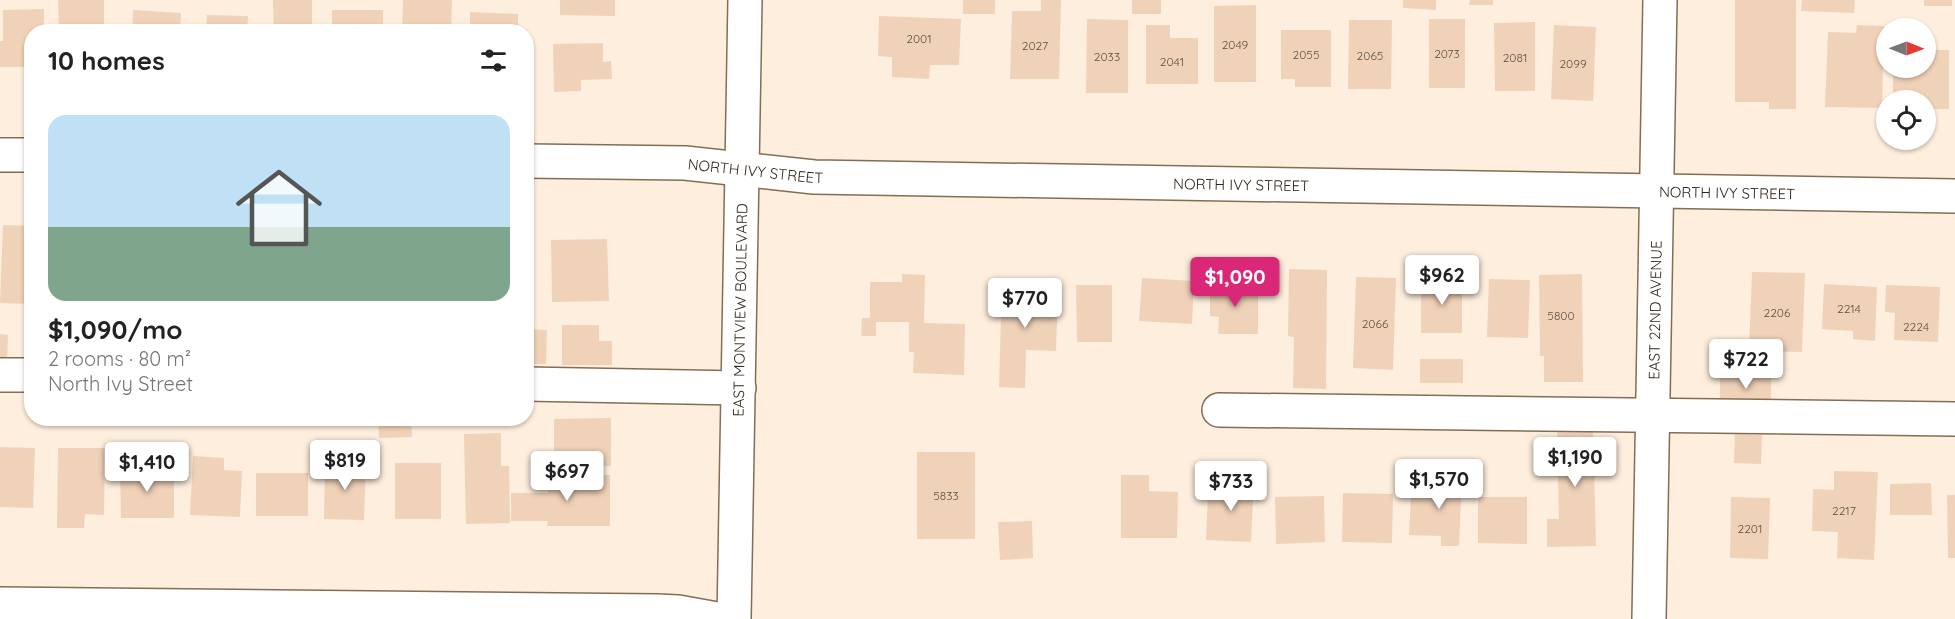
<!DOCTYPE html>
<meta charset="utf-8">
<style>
body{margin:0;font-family:Quicksand,sans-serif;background:#f2f2f2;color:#222;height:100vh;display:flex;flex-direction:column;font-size:22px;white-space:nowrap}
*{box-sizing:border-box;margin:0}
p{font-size:20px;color:#767676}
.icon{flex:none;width:33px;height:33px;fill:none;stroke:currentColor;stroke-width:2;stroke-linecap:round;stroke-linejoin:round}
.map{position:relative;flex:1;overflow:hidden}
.panel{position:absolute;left:24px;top:24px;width:510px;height:402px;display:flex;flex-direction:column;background:#fff;border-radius:24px;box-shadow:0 2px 4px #0004}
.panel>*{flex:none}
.needle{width:39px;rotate:91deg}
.tools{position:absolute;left:1876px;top:18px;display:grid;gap:12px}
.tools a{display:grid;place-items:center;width:60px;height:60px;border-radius:50%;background:#fff;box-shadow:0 2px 4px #0004;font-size:30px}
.price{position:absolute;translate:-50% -51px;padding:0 14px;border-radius:6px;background:#fff;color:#222;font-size:20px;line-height:39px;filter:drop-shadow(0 2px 3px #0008)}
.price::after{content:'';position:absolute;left:50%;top:36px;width:18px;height:14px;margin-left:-9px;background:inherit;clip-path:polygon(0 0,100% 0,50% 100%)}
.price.on{background:#db2777;color:#fff}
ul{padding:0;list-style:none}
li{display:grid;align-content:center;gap:12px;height:318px;padding:0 24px}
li+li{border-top:2px solid #e0e0e0}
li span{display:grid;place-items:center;height:186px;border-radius:18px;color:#555}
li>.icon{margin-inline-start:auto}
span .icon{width:108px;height:108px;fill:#fffc;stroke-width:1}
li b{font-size:26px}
h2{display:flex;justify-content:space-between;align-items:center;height:72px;padding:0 24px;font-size:26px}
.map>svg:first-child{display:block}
.building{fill:#f0d2b9}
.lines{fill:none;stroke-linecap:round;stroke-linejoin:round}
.minor-casing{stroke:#856d54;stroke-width:36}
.minor{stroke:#fff;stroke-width:33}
.labels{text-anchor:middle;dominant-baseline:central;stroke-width:5;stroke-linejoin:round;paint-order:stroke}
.number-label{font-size:12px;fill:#605143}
.street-label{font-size:15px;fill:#30261c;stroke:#feeedd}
</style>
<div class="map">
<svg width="1955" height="619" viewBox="0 0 1955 619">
<rect width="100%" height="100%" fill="#feeedd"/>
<path class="building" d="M 58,0 L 104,0 L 104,32 L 59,32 Z
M 273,0 L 312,0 L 312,32 L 274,32 Z
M 403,0 L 452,0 L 451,32 L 402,32 Z
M 560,0 L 615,0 L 615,16 L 560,15 Z
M 963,0 L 995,0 L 995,14 L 963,14 Z
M 1041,0 L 1061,0 L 1059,79 L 1010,79 L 1012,11 L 1041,11 Z
M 1132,0 L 1161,0 L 1161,14 L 1132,14 Z
M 1403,0 L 1436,0 L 1436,10 L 1403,8 Z
M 1470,0 L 1493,0 L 1493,5 L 1469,5 Z
M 1735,0 L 1796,0 L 1796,109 L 1769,109 L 1769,102 L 1735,102 Z
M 1802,0 L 1855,0 L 1854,13 L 1801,11 Z
M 1924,0 L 1952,0 L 1952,6 L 1924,6 Z
M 1256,5 L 1256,82 L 1214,82 L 1214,6 Z
M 44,9 L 44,32 L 32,32 L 32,67 L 0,67 L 0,41 L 3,41 L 3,10 Z
M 133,10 L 181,13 L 180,32 L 132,32 Z
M 332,10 L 383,10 L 383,32 L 332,32 Z
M 470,12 L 518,14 L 518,32 L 470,32 Z
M 207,15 L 248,16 L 247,32 L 206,32 Z
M 879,16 L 961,19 L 959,65 L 930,65 L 929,79 L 892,77 L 892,57 L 878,56 Z
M 1087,19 L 1128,20 L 1128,93 L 1086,93 Z
M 1429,19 L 1465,19 L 1465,88 L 1429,88 Z
M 1349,20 L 1392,20 L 1391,89 L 1348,89 Z
M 1535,22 L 1535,91 L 1495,91 L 1494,23 Z
M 1146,25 L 1170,25 L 1170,38 L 1198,38 L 1198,84 L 1146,84 Z
M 1554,25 L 1596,27 L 1593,101 L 1551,99 Z
M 1857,25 L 1884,26 L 1882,108 L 1825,107 L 1828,32 L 1856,33 Z
M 1281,30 L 1331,30 L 1331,87 L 1295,87 L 1295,79 L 1281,79 Z
M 603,43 L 603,62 L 611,61 L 612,79 L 581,80 L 581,91 L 554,92 L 553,44 Z
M 1926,50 L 1949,50 L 1949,109 L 1926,109 L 1926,100 L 1893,100 L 1893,68 L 1926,68 Z
M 3,225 L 32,226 L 32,304 L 0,303 Z
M 607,239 L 609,301 L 552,302 L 551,240 Z
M 1289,269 L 1327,270 L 1326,389 L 1293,388 L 1294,337 L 1288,336 Z
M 1752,272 L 1805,273 L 1802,352 L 1749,351 Z
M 902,274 L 925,275 L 924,323 L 965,324 L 964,375 L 913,373 L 914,352 L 909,352 L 909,322 L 876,322 L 876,336 L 861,336 L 862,318 L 870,318 L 870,282 L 902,282 Z
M 1582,274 L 1583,382 L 1544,382 L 1544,356 L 1540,356 L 1539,275 Z
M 1356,277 L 1396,278 L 1393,370 L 1353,368 Z
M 1142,278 L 1194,281 L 1192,324 L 1139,321 Z
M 1421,279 L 1462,279 L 1462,333 L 1421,333 Z
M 1489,279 L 1530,280 L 1528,338 L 1487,337 Z
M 1824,284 L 1877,287 L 1875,341 L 1853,339 L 1853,331 L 1822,329 Z
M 1002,285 L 1058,287 L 1056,351 L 1026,350 L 1025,388 L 999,387 Z
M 1076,285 L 1112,285 L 1112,342 L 1077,342 Z
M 1210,285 L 1258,285 L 1258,334 L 1218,334 L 1219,317 L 1210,316 Z
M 1886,285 L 1940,287 L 1938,342 L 1894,340 L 1895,313 L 1885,312 Z
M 562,325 L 599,325 L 599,341 L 612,341 L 612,365 L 562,365 Z
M 526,329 L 547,330 L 546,364 L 526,364 Z
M 0,334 L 8,335 L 7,363 L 0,363 Z
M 1420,359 L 1463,359 L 1463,383 L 1420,383 Z
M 1720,373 L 1771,373 L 1771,407 L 1720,406 Z
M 42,418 L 78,418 L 78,421 L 42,422 Z
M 378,418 L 411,418 L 412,437 L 379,438 Z
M 611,418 L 611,466 L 554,467 L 554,419 Z
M 1557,423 L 1593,423 L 1596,546 L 1547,547 L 1547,519 L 1559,519 Z
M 501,433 L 501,466 L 509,466 L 510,523 L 466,524 L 464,434 Z
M 1735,434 L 1762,435 L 1761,464 L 1734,463 Z
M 0,447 L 35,448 L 33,508 L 0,507 Z
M 58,448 L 105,448 L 104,515 L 85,514 L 84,528 L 57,528 Z
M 917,452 L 975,452 L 975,539 L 917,539 Z
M 193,456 L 224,458 L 224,470 L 242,471 L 240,517 L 190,515 Z
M 325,463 L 366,464 L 364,520 L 324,519 Z
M 395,463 L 441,463 L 441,519 L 395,519 Z
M 120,468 L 174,468 L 174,518 L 121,518 Z
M 1834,471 L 1878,472 L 1874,560 L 1837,558 L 1838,532 L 1812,531 L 1813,489 L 1834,490 Z
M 256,473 L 308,473 L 308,516 L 256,516 Z
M 1432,474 L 1462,475 L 1459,546 L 1441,546 L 1441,536 L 1409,535 L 1411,495 L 1431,496 Z
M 547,475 L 610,475 L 610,526 L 547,526 L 548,521 L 511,521 L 511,493 L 548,493 Z
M 1121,475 L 1149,475 L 1149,491 L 1178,492 L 1177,538 L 1121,538 Z
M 1225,479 L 1254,481 L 1251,542 L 1206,540 L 1208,492 L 1224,492 Z
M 1931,483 L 1932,515 L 1890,515 L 1890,484 Z
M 1343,493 L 1393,494 L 1392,543 L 1342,542 Z
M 1947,495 L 1955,495 L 1955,558 L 1948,558 Z
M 1324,496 L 1325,542 L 1276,544 L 1275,497 Z
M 1478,497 L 1527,497 L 1527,544 L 1478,543 Z
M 1731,497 L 1770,498 L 1768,559 L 1730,558 Z
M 1032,521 L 1033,558 L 1000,560 L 998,522 Z"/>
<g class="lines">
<g class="minor-casing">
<g id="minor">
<path d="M 0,155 L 32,155"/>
<path id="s1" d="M 526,161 L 685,163 L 814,177 L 1955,196"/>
<path d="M 0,375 L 32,375"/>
<path d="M 526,384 L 739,388"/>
<path d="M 1219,410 L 1955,419"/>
<path d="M 0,604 L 657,611 L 678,612 L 717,619"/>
<path id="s2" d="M 734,619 L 745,0"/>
<path id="s3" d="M 1649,619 L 1660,0"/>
</g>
</g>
<use href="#minor" class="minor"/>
</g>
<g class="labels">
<g class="number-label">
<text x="919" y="38">2001</text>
<text x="1235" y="44">2049</text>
<text x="1035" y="45">2027</text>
<text x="1447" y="53">2073</text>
<text x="1306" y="54">2055</text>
<text x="1370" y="55">2065</text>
<text x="1107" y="56">2033</text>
<text x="1515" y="57">2081</text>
<text x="1172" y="61">2041</text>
<text x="1573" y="63">2099</text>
<text x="1849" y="308">2214</text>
<text x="1777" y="312">2206</text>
<text x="1561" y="315">5800</text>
<text x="1375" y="323">2066</text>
<text x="1916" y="326">2224</text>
<text x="946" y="495">5833</text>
<text x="1844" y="510">2217</text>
<text x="1750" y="528">2201</text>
</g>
<g class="street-label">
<text stroke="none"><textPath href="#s1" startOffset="230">NORTH IVY STREET</textPath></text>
<text stroke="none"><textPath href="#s1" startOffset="716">NORTH IVY STREET</textPath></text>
<text stroke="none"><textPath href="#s1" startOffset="1202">NORTH IVY STREET</textPath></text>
<text stroke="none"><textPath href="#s3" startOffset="309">EAST 22ND AVENUE</textPath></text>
<text stroke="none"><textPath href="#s2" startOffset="309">EAST MONTVIEW BOULEVARD</textPath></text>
</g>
</g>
</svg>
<div class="tools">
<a><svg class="needle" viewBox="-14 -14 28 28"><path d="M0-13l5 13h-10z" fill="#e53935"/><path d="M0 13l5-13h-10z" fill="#767676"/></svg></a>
<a><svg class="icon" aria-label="locate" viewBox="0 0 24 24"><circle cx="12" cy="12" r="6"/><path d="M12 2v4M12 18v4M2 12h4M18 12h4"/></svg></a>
</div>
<b class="price" style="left:1442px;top:306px">$962</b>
<b class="price on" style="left:1235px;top:308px">$1,090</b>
<b class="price" style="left:1025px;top:329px">$770</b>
<b class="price" style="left:1746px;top:390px">$722</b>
<b class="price" style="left:1575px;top:488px">$1,190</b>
<b class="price" style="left:345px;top:491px">$819</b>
<b class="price" style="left:147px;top:493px">$1,410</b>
<b class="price" style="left:567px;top:502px">$697</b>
<b class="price" style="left:1439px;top:510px">$1,570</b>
<b class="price" style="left:1231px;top:512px">$733</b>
<section class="panel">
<h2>10 homes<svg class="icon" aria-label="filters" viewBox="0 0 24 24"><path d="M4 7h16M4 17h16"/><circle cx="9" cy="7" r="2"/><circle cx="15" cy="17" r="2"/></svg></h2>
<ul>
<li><span style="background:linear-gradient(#bfe0f5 60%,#7fa58c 0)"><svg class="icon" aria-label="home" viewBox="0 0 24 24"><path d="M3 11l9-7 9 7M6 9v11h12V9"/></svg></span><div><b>$1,090/mo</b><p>2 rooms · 80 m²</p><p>North Ivy Street</p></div></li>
</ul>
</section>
</div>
